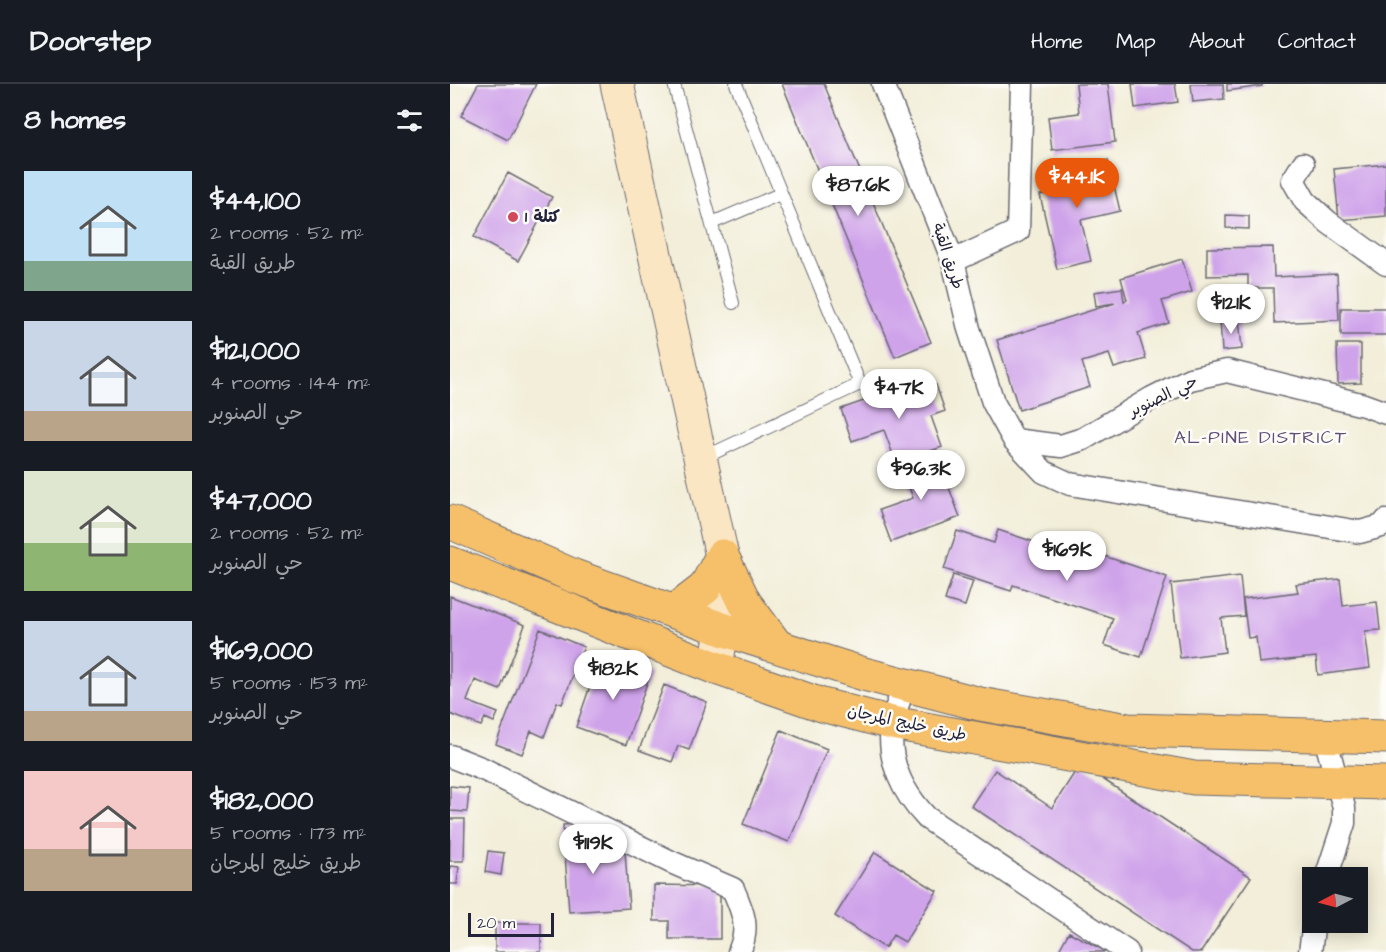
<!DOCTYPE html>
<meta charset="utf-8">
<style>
body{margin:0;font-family:"Architects Daughter","Playpen Sans Arabic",sans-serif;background:#242831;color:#f1f3f6;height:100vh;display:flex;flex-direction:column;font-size:22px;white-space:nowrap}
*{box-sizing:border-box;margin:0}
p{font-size:20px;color:#9ea1a6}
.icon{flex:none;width:33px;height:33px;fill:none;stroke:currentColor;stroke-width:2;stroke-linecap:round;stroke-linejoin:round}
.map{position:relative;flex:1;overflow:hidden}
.drawer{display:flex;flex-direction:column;background:#171b24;width:450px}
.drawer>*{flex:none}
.needle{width:39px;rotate:264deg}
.tools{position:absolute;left:852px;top:783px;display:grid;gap:12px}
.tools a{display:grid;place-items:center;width:66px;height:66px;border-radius:0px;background:#171b24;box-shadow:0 3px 15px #0003;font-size:30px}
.scale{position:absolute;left:18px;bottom:15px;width:86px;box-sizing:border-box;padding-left:6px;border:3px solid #22223b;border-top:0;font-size:16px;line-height:21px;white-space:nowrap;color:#22223b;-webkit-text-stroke:4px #fdfcf7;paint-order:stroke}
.price{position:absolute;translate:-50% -51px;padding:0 14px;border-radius:21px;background:#fff;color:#222;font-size:20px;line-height:39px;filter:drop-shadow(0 2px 3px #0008)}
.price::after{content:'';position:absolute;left:50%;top:36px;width:18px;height:14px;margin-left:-9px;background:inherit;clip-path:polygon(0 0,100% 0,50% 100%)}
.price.on{background:#ea580c;color:#fff}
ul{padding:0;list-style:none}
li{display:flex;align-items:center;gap:18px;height:150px;padding:0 24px}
li span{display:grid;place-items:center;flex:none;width:168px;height:120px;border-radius:0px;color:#555}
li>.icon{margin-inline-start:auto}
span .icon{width:72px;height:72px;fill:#fffc;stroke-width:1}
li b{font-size:26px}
h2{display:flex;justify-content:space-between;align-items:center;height:72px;padding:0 24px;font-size:26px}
header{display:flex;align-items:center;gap:36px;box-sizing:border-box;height:84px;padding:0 30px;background:#171b24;border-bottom:2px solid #363941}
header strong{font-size:28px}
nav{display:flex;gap:33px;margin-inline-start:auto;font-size:21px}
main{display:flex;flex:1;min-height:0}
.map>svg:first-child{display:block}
.building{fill:#cfa3ea}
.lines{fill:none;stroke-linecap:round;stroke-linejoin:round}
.lane-casing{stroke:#6b6972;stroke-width:14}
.street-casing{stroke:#6b6972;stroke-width:25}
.secondary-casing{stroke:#6b6972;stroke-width:35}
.primary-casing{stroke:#6b6972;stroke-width:35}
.lane{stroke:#fff;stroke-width:12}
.street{stroke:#fff;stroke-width:22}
.secondary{stroke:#fbe6c4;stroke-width:33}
.primary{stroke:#f6c06b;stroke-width:33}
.poi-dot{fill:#d1495b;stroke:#fdfcf7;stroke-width:2}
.labels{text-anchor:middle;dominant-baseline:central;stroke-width:5;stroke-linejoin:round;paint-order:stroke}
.poi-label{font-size:16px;font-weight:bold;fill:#22223b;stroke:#fdfcf7;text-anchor:start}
.street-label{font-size:16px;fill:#22223b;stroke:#fdfcf7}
.neighbourhood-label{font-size:18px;letter-spacing:1.5px;fill:#5f4f78;stroke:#fdfcf7}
</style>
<header>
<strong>Doorstep</strong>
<nav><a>Home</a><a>Map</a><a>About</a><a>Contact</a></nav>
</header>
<main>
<section class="drawer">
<h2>8 homes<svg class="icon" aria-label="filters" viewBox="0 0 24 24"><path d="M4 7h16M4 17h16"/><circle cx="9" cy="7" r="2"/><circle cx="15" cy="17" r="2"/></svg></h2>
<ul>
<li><span style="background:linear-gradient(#bfe0f5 75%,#7fa58c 0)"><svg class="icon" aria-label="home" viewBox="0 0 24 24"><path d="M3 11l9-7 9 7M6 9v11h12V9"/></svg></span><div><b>$44,100</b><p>2 rooms · 52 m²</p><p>طريق القبة</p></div></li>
<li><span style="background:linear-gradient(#c9d6e8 75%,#b9a48a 0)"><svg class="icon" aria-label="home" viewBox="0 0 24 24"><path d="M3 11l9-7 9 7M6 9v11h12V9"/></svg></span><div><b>$121,000</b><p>4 rooms · 144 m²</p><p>حي الصنوبر</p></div></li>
<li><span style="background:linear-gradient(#dfe7d0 60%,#8fb573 0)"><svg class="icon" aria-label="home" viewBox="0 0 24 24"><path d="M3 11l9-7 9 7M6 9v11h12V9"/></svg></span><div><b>$47,000</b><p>2 rooms · 52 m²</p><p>حي الصنوبر</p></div></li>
<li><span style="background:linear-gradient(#c9d6e8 75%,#b9a48a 0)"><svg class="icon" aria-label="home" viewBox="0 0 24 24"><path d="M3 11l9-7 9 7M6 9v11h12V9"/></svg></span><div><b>$169,000</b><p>5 rooms · 153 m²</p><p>حي الصنوبر</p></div></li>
<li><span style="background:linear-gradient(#f6c9c9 65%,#b9a48a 0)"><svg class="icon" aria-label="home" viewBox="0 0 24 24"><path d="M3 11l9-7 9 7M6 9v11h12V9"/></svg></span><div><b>$182,000</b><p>5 rooms · 173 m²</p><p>طريق خليج المرجان</p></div></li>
</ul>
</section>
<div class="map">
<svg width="936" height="868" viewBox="0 0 936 868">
<rect width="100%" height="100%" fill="#fdfcf7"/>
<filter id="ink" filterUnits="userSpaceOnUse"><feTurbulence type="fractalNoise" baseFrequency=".0167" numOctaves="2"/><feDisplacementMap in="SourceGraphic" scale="12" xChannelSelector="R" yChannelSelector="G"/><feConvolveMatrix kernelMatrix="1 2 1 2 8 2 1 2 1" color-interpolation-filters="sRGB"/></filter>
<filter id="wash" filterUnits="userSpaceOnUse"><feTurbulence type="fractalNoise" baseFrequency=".008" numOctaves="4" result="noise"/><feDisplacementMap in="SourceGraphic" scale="24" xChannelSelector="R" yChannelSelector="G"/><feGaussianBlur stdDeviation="1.35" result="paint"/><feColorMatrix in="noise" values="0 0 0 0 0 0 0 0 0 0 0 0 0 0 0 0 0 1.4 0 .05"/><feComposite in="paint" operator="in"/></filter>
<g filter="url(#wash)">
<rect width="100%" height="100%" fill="#f2eed9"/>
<g id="blocks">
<path class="building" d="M 28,0 L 86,0 L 58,56 L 11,32 Z
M 332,0 L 374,0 L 481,258 L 445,273 Z
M 626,0 L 658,0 L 665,58 L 602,66 L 598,33 L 629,29 Z
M 682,0 L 725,0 L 728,18 L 685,24 Z
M 741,0 L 773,0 L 774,15 L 743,18 Z
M 777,0 L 812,0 L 812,2 L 777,7 Z
M 658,76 L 670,127 L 631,136 L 641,177 L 607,185 L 590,111 L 606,107 L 602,89 Z
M 936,80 L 936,132 L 889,136 L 884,85 Z
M 58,89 L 102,113 L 68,177 L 24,153 Z
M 776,131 L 799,132 L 799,145 L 776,144 Z
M 823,163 L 824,193 L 887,190 L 889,236 L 824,239 L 823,204 L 798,204 L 798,191 L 757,192 L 757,164 Z
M 732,175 L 742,208 L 712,217 L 719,239 L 688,249 L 696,275 L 664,284 L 659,270 L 632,278 L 640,303 L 569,326 L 547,256 L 665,219 L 646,222 L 644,208 L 672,204 L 674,217 L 677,216 L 671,194 Z
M 891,224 L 936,224 L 936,251 L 891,251 Z
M 789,234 L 792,265 L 772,267 L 770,236 Z
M 887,260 L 911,260 L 911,299 L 888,300 Z
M 459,301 L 462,309 L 486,301 L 495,327 L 481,332 L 492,363 L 446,379 L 434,346 L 402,357 L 391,325 Z
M 486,369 L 510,433 L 441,458 L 429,426 L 463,414 L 451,382 Z
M 548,446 L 645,478 L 648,470 L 717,493 L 691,573 L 654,561 L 663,534 L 563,501 L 561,507 L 494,485 L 507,447 L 544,459 Z
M 503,491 L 523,497 L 515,522 L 495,516 Z
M 790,492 L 794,532 L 771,534 L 775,568 L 730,574 L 721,500 Z
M 890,495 L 893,522 L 927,518 L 930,546 L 915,547 L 920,584 L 868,591 L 866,573 L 809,579 L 806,553 L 798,554 L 793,515 L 848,508 L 846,500 Z
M 0,512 L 75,541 L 50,606 L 25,596 L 17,617 L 48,629 L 44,638 L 35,634 L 31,642 L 0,630 Z
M 90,545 L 134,563 L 112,620 L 107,618 L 94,653 L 81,647 L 72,670 L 46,660 Z
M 150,573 L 200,590 L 176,661 L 126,643 Z
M 214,601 L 257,618 L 239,666 L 228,662 L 222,678 L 189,666 Z
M 331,646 L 377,665 L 339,758 L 293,740 Z
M 630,680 L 801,793 L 751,868 L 742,868 L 521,722 L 545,686 L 602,724 Z
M 0,702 L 19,704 L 17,728 L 0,727 Z
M 0,735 L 15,735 L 14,777 L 0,777 Z
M 135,740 L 137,770 L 175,767 L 179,824 L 119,828 L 113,741 Z
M 38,767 L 54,769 L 51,791 L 35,788 Z
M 425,768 L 487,807 L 455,858 L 443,851 L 435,864 L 385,832 Z
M 0,782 L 9,783 L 7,800 L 0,800 Z
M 204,801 L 270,802 L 270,855 L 219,855 L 219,837 L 204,837 Z
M 45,839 L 91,839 L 91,868 L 45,868 Z
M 619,848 L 653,866 L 655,868 L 608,868 Z"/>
</g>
</g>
<g filter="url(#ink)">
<use href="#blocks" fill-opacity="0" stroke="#6b6972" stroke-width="1.5"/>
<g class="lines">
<g class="lane-casing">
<path id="lane" d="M 224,0 L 283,219
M 262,139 L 330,110
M 251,375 L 410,300 L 286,0"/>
</g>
<g class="street-casing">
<path id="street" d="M 433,0 L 503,177 L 519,245 L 543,318 L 564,356 L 594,388 L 620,400 L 910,448 L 932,442 L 936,437
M 853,80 L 843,96 L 855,117 L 878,138 L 936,180
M 503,177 L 568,147 L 572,0
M 564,356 L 611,362 L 633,355 L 702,314 L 740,295 L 777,287 L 914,321 L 936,329
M 455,600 C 451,613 444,627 442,641 C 437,677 453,709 477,734 L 677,868
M 875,653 L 894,724 L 894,739 L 876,794
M 0,672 L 33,685 L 221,778 L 283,805 C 293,828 300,843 289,868
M 860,868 L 864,838"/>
</g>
<g class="secondary-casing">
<path id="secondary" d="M 167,0 L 272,472 L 272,545 L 266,584"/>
</g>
<g class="primary-casing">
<path id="primary" d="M 0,438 L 124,492 L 272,545 L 414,590 L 530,620 L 678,646 L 936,653
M 272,472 L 295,519 L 327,562
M 0,479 L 266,584 L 372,621 L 442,639 L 744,694 L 936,699
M 225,527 L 255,504 L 272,472"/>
</g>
<use href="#lane" class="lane"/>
<use href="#street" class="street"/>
<use href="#secondary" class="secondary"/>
<use href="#primary" class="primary"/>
</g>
</g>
<circle class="poi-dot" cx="63" cy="133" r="6"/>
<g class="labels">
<g class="poi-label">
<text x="75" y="133">كتلة 1</text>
</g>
<g class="street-label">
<text transform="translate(498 172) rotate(72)">طريق القبة</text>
<text transform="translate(713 312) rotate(-26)">حي الصنوبر</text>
<text transform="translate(457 639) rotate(12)">طريق خليج المرجان</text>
</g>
<g class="neighbourhood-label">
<text x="811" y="353">AL-PINE DISTRICT</text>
</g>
</g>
</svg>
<div class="tools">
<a><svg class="needle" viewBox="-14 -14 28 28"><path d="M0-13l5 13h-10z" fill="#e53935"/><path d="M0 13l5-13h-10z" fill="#9ea1a6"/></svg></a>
</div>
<div class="scale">20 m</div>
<b class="price on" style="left:627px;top:125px">$44.1K</b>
<b class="price" style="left:408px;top:133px">$87.6K</b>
<b class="price" style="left:781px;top:251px">$121K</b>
<b class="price" style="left:449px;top:336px">$47K</b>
<b class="price" style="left:471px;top:417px">$96.3K</b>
<b class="price" style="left:617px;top:498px">$169K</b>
<b class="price" style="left:163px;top:617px">$182K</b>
<b class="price" style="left:143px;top:791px">$119K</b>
</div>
</main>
